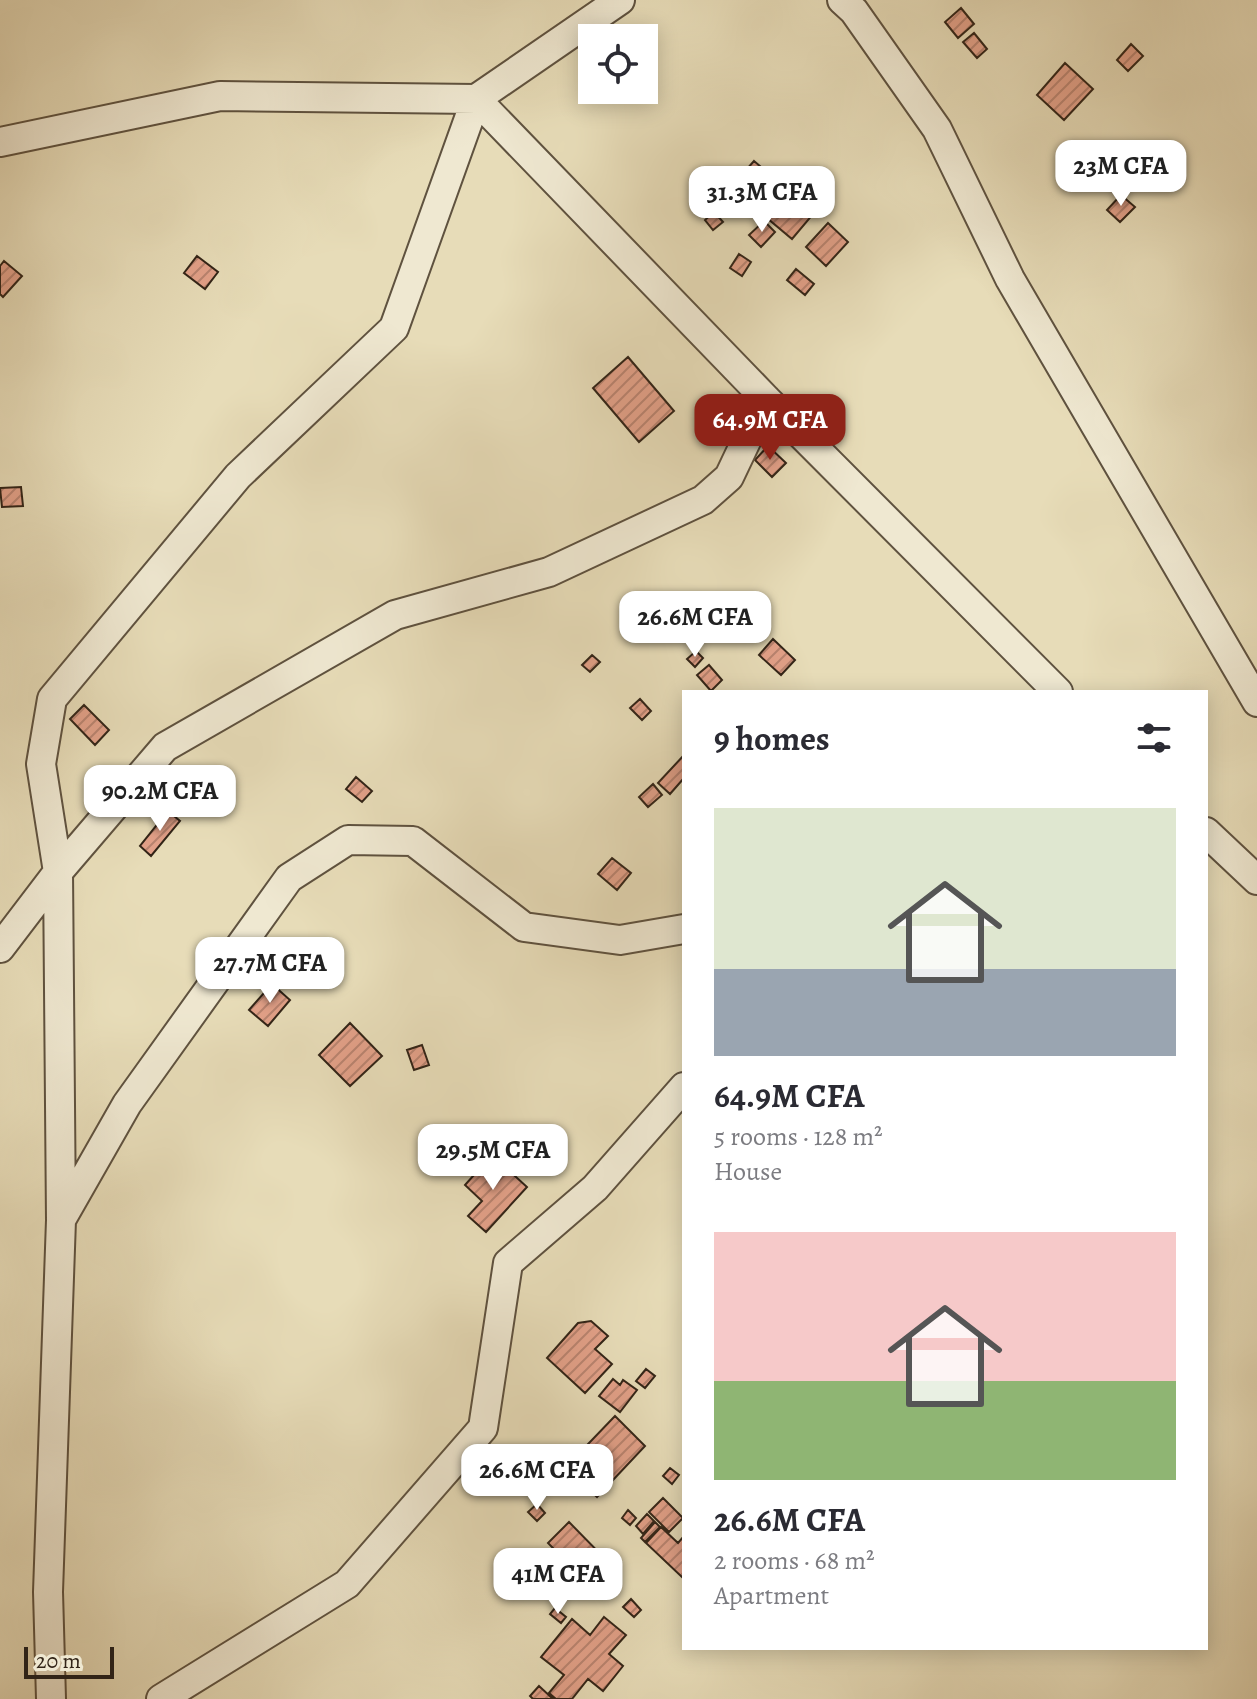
<!DOCTYPE html>
<meta charset="utf-8">
<style>
body{margin:0;font-family:Alegreya,serif;background:#f2f2f3;color:#2b2b33;height:100vh;display:flex;flex-direction:column;font-size:30px;white-space:nowrap}
*{box-sizing:border-box;margin:0}
p{font-size:26px;color:#7c7c81}
.icon{flex:none;width:44px;height:44px;fill:none;stroke:currentColor;stroke-width:2;stroke-linecap:round;stroke-linejoin:round}
.map{position:relative;flex:1;overflow:hidden}
.panel{position:absolute;left:682px;top:690px;width:526px;height:960px;display:flex;flex-direction:column;background:#fff;border-radius:0px;box-shadow:0 4px 20px #0003}
.panel>*{flex:none}
.fabs{position:absolute;left:578px;top:24px;display:grid;gap:16px}
.fabs a{display:grid;place-items:center;width:80px;height:80px;border-radius:0px;background:#fff;box-shadow:0 4px 20px #0003;font-size:40px}
.scale{position:absolute;left:24px;bottom:20px;width:90px;box-sizing:border-box;padding-left:8px;border:4px solid #322417;border-top:0;font-size:22px;line-height:28px;white-space:nowrap;color:#322417;-webkit-text-stroke:6px #efe8d1;paint-order:stroke}
.price{position:absolute;translate:-50% -68px;padding:0 18px;border-radius:16px;background:#fff;color:#222;font-size:26px;line-height:52px;filter:drop-shadow(0 2px 4px #0008)}
.price::after{content:'';position:absolute;left:50%;top:48px;width:24px;height:18px;margin-left:-12px;background:inherit;clip-path:polygon(0 0,100% 0,50% 100%)}
.price.on{background:#8f2418;color:#fff}
ul{padding:0;list-style:none}
li{display:grid;align-content:center;gap:16px;height:424px;padding:0 32px}
li span{display:grid;place-items:center;height:248px;border-radius:0px;color:#555}
li>.icon{margin-inline-start:auto}
span .icon{width:144px;height:144px;fill:#fffc;stroke-width:1}
li b{font-size:34px}
h2{display:flex;justify-content:space-between;align-items:center;height:96px;padding:0 32px;font-size:34px}
.map>svg:first-child{display:block}
.building{fill:url(#building-hatch);stroke:#322417;stroke-width:2}
.lines{fill:none;stroke-linecap:round;stroke-linejoin:round}
.minor-casing{stroke:#5f523f;stroke-width:32}
.minor{stroke:#efe8d1;stroke-width:28}
</style>
<div class="map">
<svg width="1257" height="1699" viewBox="0 0 1257 1699">
<defs>
<pattern id="building-hatch" width="6" height="6" patternUnits="userSpaceOnUse" patternTransform="scale(2)"><rect width="6" height="6" fill="#e3a189"/><path d="M-1 1l2-2M0 6l6-6M5 7l2-2" fill="none" stroke="#b9836f"/></pattern>
</defs>
<rect width="100%" height="100%" fill="#e7dcb8"/>
<filter id="stains"><feTurbulence type="fractalNoise" baseFrequency=".0025" numOctaves="4"/><feColorMatrix values="0 0 0 0 .2 0 0 0 0 .09 0 0 0 0 .02 0 0 0 .5 -.17"/></filter>
<radialGradient id="worn" r=".72"><stop offset=".6" stop-color="#630" stop-opacity="0"/><stop offset="1" stop-color="#630" stop-opacity=".3"/></radialGradient>
<path class="building" d="M 961,8 L 974,24 L 958,38 L 945,22 Z
M 974,33 L 987,49 L 977,58 L 963,42 Z
M 1131,44 L 1143,56 L 1128,71 L 1117,60 Z
M 1065,63 L 1093,89 L 1064,120 L 1037,95 Z
M 754,161 L 788,190 L 767,214 L 733,185 Z
M 788,192 L 814,213 L 792,239 L 767,218 Z
M 1121,195 L 1135,207 L 1120,222 L 1107,210 Z
M 714,212 L 723,222 L 713,230 L 705,220 Z
M 764,221 L 775,232 L 761,247 L 749,235 Z
M 828,223 L 848,242 L 826,266 L 806,247 Z
M 739,254 L 751,262 L 742,276 L 730,268 Z
M 197,256 L 218,272 L 205,289 L 184,273 Z
M 4,261 L 22,276 L 3,297 L 0,294 L 0,266 Z
M 796,269 L 814,284 L 805,295 L 787,280 Z
M 628,357 L 674,411 L 639,442 L 593,388 Z
M 768,446 L 786,463 L 772,477 L 755,460 Z
M 21,487 L 23,506 L 2,507 L 0,488 Z
M 773,639 L 795,660 L 781,675 L 759,655 Z
M 696,651 L 703,658 L 695,667 L 687,659 Z
M 592,655 L 600,662 L 590,672 L 582,665 Z
M 709,665 L 722,680 L 711,691 L 697,675 Z
M 640,699 L 651,711 L 642,720 L 630,708 Z
M 84,705 L 109,730 L 95,745 L 70,719 Z
M 684,755 L 684,778 L 670,794 L 658,783 Z
M 356,777 L 372,791 L 362,802 L 346,789 Z
M 653,784 L 662,795 L 648,807 L 639,797 Z
M 168,811 L 180,821 L 151,856 L 140,846 Z
M 612,858 L 631,873 L 617,890 L 598,874 Z
M 272,984 L 290,1000 L 268,1026 L 249,1010 Z
M 350,1023 L 382,1056 L 350,1086 L 319,1055 Z
M 422,1045 L 429,1065 L 414,1070 L 407,1050 Z
M 492,1155 L 527,1187 L 486,1232 L 468,1216 L 482,1201 L 465,1185 Z
M 591,1321 L 608,1336 L 595,1349 L 612,1364 L 585,1393 L 547,1358 L 578,1323 Z
M 646,1369 L 655,1376 L 645,1388 L 636,1381 Z
M 613,1379 L 620,1385 L 623,1380 L 637,1390 L 620,1412 L 599,1396 Z
M 615,1416 L 645,1446 L 597,1497 L 566,1467 Z
M 670,1468 L 679,1475 L 672,1484 L 663,1476 Z
M 540,1474 L 549,1474 L 557,1483 L 544,1495 L 532,1482 Z
M 663,1498 L 683,1518 L 669,1532 L 649,1512 Z
M 537,1504 L 545,1513 L 537,1521 L 528,1512 Z
M 628,1510 L 636,1518 L 630,1525 L 622,1518 Z
M 647,1514 L 654,1521 L 643,1534 L 636,1526 Z
M 569,1522 L 617,1571 L 596,1592 L 548,1543 Z
M 655,1522 L 660,1527 L 645,1542 L 641,1538 Z
M 661,1527 L 678,1543 L 684,1536 L 683,1578 L 646,1543 Z
M 631,1599 L 641,1610 L 634,1617 L 623,1607 Z
M 555,1608 L 566,1617 L 561,1623 L 550,1614 Z
M 604,1617 L 626,1635 L 609,1654 L 623,1666 L 603,1691 L 588,1679 L 572,1699 L 556,1699 L 549,1693 L 564,1675 L 541,1657 L 572,1619 L 590,1635 Z
M 539,1686 L 553,1699 L 533,1699 L 530,1696 Z"/>
<g class="lines">
<g class="minor-casing">
<path id="minor" d="M 620,0 L 476,99 L 766,399 L 1058,692
M 842,0 L 854,11 L 937,129 L 1010,279 L 1257,702
M 0,142 L 220,96 L 476,99 L 394,328 L 238,476 L 52,699 L 41,764 L 58,872 L 61,1220 L 48,1592 L 51,1699
M 1206,832 L 1257,880
M 0,948 L 58,872 L 165,747 L 395,615 L 549,572 L 703,500 L 729,477 L 766,399
M 62,1218 L 127,1104 L 289,878 L 348,840 L 413,841 L 524,927 L 620,940 L 684,929
M 161,1699 L 347,1584 L 483,1428 L 508,1263 L 595,1188 L 684,1087"/>
</g>
<use href="#minor" class="minor"/>
</g>
<rect width="100%" height="100%" filter="url(#stains)"/>
<rect width="100%" height="100%" fill="url(#worn)"/>
</svg>
<div class="fabs">
<a><svg class="icon" aria-label="locate" viewBox="0 0 24 24"><circle cx="12" cy="12" r="6"/><path d="M12 2v4M12 18v4M2 12h4M18 12h4"/></svg></a>
</div>
<div class="scale">20 m</div>
<b class="price" style="left:1121px;top:208px">23M CFA</b>
<b class="price" style="left:762px;top:234px">31.3M CFA</b>
<b class="price on" style="left:770px;top:462px">64.9M CFA</b>
<b class="price" style="left:695px;top:659px">26.6M CFA</b>
<b class="price" style="left:160px;top:833px">90.2M CFA</b>
<b class="price" style="left:270px;top:1005px">27.7M CFA</b>
<b class="price" style="left:493px;top:1192px">29.5M CFA</b>
<b class="price" style="left:537px;top:1512px">26.6M CFA</b>
<b class="price" style="left:558px;top:1616px">41M CFA</b>
<section class="panel">
<h2>9 homes<svg class="icon" aria-label="filters" viewBox="0 0 24 24"><path d="M4 7h16M4 17h16"/><circle cx="9" cy="7" r="2"/><circle cx="15" cy="17" r="2"/></svg></h2>
<ul>
<li><span style="background:linear-gradient(#dfe7d0 65%,#9aa5b1 0)"><svg class="icon" aria-label="home" viewBox="0 0 24 24"><path d="M3 11l9-7 9 7M6 9v11h12V9"/></svg></span><div><b>64.9M CFA</b><p>5 rooms · 128 m²</p><p>House</p></div></li>
<li><span style="background:linear-gradient(#f6c9c9 60%,#8fb573 0)"><svg class="icon" aria-label="home" viewBox="0 0 24 24"><path d="M3 11l9-7 9 7M6 9v11h12V9"/></svg></span><div><b>26.6M CFA</b><p>2 rooms · 68 m²</p><p>Apartment</p></div></li>
</ul>
</section>
</div>
